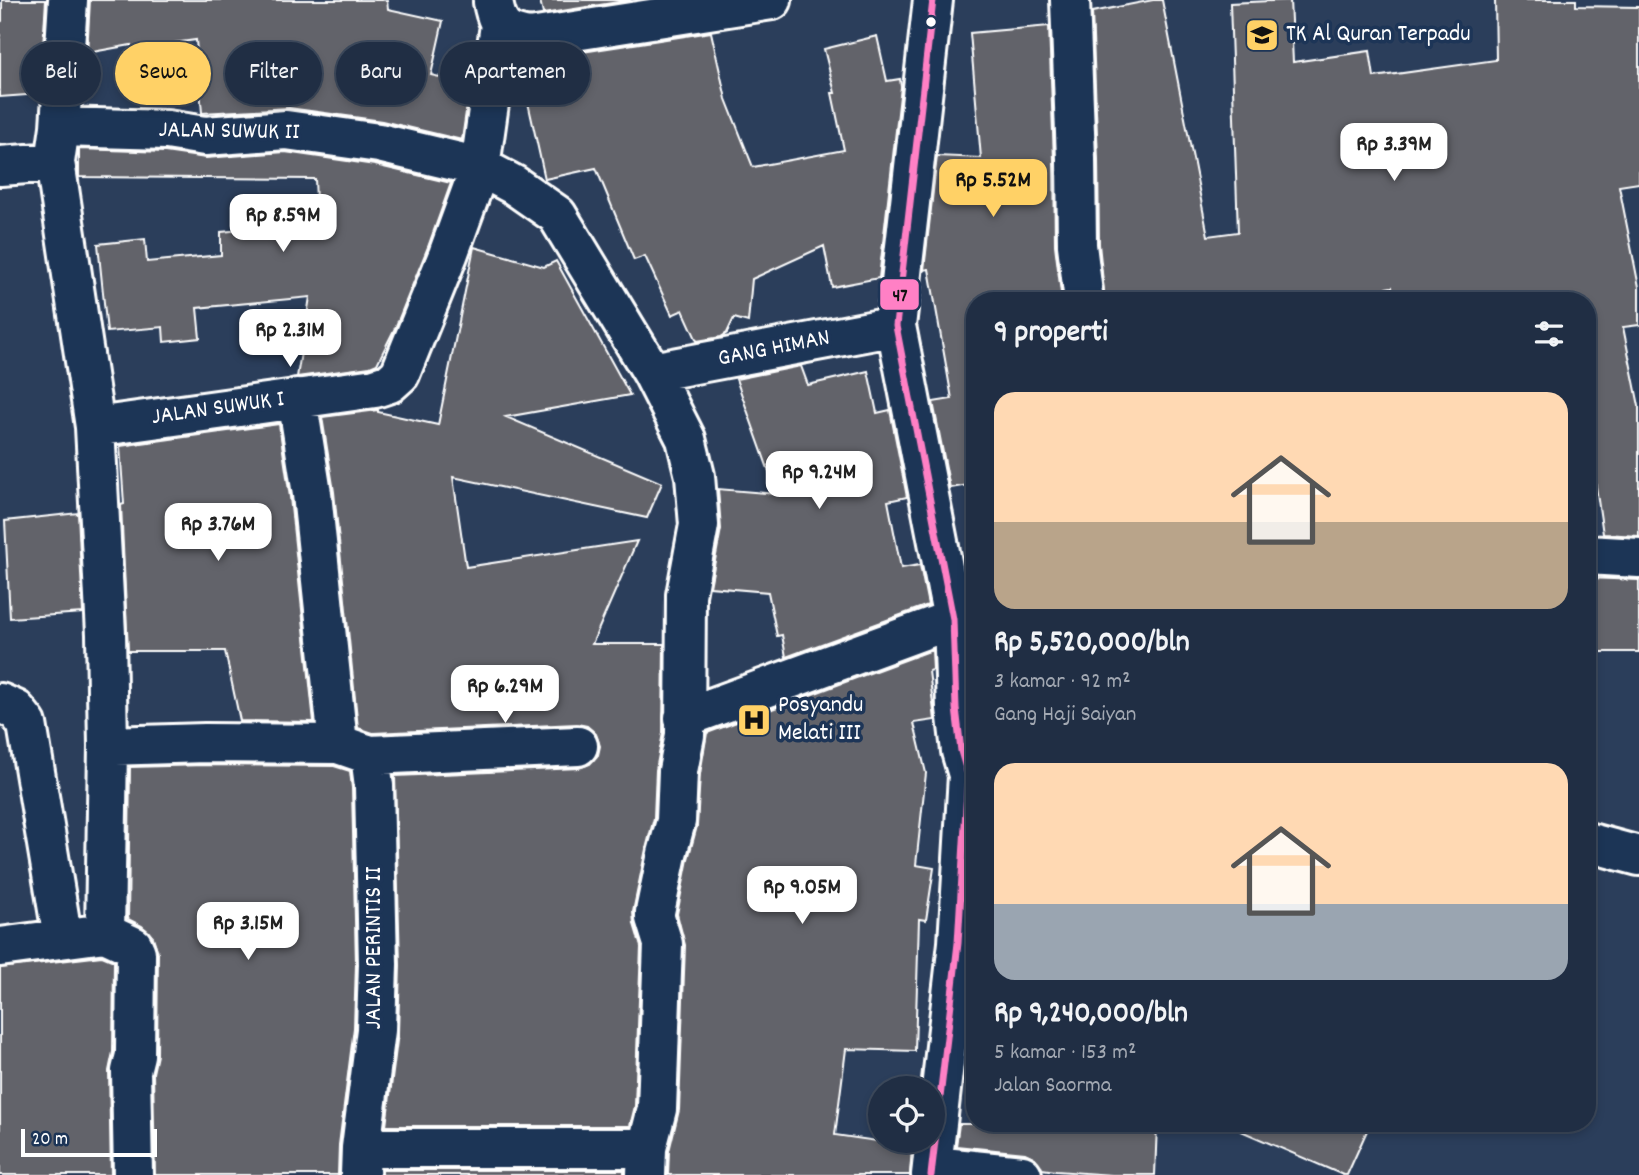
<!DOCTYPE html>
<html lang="id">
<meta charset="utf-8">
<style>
body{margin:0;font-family:Dekko,sans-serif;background:#2d3a4f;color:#f1f3f6;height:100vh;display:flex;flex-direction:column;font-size:26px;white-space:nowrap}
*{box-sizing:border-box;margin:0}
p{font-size:23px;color:#a2a8b2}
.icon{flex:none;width:38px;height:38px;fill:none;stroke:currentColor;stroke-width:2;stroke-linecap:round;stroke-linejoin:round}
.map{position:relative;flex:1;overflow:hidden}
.side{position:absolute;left:966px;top:292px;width:630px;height:840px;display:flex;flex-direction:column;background:#202e44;border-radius:28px;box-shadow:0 4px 10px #0003,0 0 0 2px #3d4a5d}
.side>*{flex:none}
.hud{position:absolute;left:21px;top:42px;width:665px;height:63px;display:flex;gap:14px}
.fabs{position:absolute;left:868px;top:1076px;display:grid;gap:14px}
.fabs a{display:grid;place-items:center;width:77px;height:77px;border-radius:50%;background:#202e44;box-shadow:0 4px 10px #0003,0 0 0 2px #3d4a5d;font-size:35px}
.scale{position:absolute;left:21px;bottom:18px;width:136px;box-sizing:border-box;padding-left:7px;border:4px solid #fff;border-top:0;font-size:19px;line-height:24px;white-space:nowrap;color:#fff;-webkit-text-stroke:5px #1d3557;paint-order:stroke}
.price{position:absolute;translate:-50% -60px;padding:0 16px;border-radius:14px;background:#fff;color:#222;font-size:23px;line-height:46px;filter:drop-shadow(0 2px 4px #0008)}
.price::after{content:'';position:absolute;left:50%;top:42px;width:21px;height:16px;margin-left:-10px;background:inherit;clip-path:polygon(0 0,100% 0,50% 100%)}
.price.selected{background:#ffd166;color:#111}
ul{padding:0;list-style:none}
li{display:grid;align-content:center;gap:14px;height:371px;padding:0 28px}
li span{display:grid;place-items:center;height:217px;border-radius:21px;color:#555}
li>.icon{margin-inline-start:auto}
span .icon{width:126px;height:126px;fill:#fffc;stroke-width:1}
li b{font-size:30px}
h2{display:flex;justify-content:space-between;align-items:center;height:84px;padding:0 28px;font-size:30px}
.tag{padding:0 24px;border-radius:32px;background:#202e44;box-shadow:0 4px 10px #0003,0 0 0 2px #3d4a5d;font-size:24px;line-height:63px}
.tag.selected{background:#ffd166;color:#111}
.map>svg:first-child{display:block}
.building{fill:#62636b;stroke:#fff;stroke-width:2}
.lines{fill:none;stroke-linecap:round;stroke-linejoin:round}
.minor-casing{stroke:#fff;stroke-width:44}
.minor{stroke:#1d3557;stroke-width:38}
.bus-1-casing{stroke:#1d3557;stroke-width:12}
.bus-1{stroke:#ff80c5;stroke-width:7}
.bus-dot{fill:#fff;stroke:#1d3557;stroke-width:2.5}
.labels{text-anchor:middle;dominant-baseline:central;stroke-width:7;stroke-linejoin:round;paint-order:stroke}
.poi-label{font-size:24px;fill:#fff;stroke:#1d3557;text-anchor:start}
.street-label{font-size:24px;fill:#fff;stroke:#1d3557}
.line-badge{stroke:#1d3557;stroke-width:2.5}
.pale-badge-label{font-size:19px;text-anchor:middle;font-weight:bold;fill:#111}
</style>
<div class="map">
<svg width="1639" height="1175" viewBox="0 0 1639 1175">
<rect width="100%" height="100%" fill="#2b3e5b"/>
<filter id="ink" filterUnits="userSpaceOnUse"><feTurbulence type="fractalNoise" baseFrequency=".0143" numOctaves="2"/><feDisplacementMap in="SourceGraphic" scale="14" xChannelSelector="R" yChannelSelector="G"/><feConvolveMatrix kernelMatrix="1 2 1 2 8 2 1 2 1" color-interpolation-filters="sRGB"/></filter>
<g filter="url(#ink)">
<path class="building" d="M 2,0 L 46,0 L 40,94 L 0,97 L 0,22 L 2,21 Z
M 90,0 L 387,0 L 388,9 L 443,21 L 431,75 L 470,84 L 462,140 L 382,121 L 289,108 L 202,113 L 196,40 L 131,49 L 131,45 L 87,53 Z
M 540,0 L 631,0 L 543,14 Z
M 1153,0 L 1162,0 L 1208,236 L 1238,232 L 1230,3 L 1290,0 L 1293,62 L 1370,51 L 1374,77 L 1496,60 L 1495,0 L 1576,0 L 1576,6 L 1639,7 L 1639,183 L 1619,186 L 1639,287 L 1639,325 L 1623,327 L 1639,406 L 1639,536 L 1603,534 L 1592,459 L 1587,460 L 1587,301 L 1394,301 L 1392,287 L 1311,301 L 1105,301 L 1099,244 L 1098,159 L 1092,12 Z
M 1049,26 L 1054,160 L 1055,245 L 1062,301 L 975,301 L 975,484 L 950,488 L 933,402 L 952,399 L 929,269 L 924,270 L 937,156 L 981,158 L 970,33 Z
M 711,32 L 726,99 L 753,167 L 844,150 L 832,93 L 835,93 L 824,49 L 877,36 L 887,81 L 900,79 L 901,87 L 879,278 L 832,287 L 824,246 L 752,279 L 748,322 L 734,318 L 727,333 L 721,337 L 697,341 L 683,310 L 672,315 L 645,256 L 634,260 L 596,168 L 545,179 L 523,80 L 552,74 L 550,57 Z
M 79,149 L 165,152 L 206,158 L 285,152 L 375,165 L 451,183 L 428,247 L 396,326 L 377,364 L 370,367 L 297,377 L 310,297 L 197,308 L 200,338 L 164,342 L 163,327 L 107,332 L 98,244 L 145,239 L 147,262 L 221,255 L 221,232 L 317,223 L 315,179 L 79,177 Z
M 474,247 L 544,267 L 556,261 L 630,395 L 506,417 L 662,483 L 647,518 L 453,477 L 466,567 L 637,541 L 592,644 L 664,644 L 663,733 L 656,770 L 654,818 L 646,849 L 633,912 L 634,924 L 641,947 L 635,1106 L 630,1126 L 386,1126 L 398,1033 L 400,965 L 395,776 L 579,768 L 590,764 L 598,755 L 600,746 L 596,734 L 587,726 L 577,724 L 373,733 L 358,728 L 334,492 L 322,417 L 378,410 L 378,412 L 438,425 Z
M 801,366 L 808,385 L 868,371 L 877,413 L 890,410 L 907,497 L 888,501 L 901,568 L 920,565 L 928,605 L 786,657 L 782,635 L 777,636 L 768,592 L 710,587 L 721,529 L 718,489 L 777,494 L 736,379 Z
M 279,424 L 290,497 L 314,722 L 240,721 L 225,651 L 128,651 L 121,505 L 124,504 L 120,446 Z
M 78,513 L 83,613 L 10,618 L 5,521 Z
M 975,559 L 975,598 L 971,599 L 964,560 Z
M 1587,578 L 1639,580 L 1639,652 L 1587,652 Z
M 932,650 L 933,670 L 929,671 L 935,720 L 914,723 L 926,773 L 916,865 L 934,868 L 926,920 L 919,919 L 915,1051 L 846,1049 L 835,1135 L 912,1146 L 910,1175 L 668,1175 L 669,1151 L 679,1110 L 685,945 L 677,914 L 688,859 L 697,826 L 700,774 L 707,733 Z
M 205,765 L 334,766 L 350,771 L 352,788 L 356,964 L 354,1028 L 339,1145 L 338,1175 L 155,1175 L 153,1073 L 157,1055 L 158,953 L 153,937 L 142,926 L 128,919 L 130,767 Z
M 102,956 L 114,961 L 113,1052 L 109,1071 L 111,1175 L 0,1175 L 0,968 Z
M 959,1124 L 1157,1124 L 1155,1175 L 1112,1175 L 1056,1171 L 1042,1169 L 1035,1158 L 1025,1153 L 956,1146 Z
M 1225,1124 L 1370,1124 L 1347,1175 L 1343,1175 Z
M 382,1170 L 624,1170 L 624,1175 L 382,1175 Z"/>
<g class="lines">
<g class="minor-casing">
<path id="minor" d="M 68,0 L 60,127 L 167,130 L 205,136 L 286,130 L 379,143 L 480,167 L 514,185 L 557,215 L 652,372 L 686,439 L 695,476 L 699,525 L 686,595 L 685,735 L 678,771 L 676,821 L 667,854 L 655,912 L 655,918 L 663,944 L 657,1109 L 647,1148 L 646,1175
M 1070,0 L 1076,159 L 1077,245 L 1084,301
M 493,2 C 498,29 505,34 530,38 L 772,0
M 60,127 L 55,162 L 95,427 L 375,388 L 390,383 L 400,374 L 448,255 L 480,167 L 500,25
M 0,166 L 55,162
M 652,372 L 896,326
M 95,427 L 106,634 L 108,746 L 105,933
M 1587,555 L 1639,558
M 0,703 L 16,710 L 27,724 L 59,916
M 684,718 L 953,619
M 338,744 L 370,755 L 374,786 L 378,964 L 376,1030 L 361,1148 L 360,1175
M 108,746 L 205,743 L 338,744 L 312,494 L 297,398
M 370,755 L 578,746
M 1587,842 L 1639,856
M 105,933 L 133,946 L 136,953 L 135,1055 L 131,1071 L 133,1175
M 0,947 L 105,933
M 361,1148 L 647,1148
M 933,1166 L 1022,1175
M 931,1175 L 958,943 L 968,775 L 961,751 L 956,708 L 953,619 L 896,326 L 933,0"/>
</g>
<use href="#minor" class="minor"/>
<g class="bus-1-casing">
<path id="bus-1" d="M 931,1175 L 958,943 L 968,775 L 961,751 L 956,708 L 953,619 L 896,326 L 933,0"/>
</g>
<use href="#bus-1" class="bus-1"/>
</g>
</g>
<defs>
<g id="school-square" transform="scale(1.75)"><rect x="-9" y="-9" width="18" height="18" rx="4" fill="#ffd166" stroke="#1d3557"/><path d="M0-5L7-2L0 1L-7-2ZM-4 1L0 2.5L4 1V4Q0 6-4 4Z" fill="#111"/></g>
<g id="hospital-square" transform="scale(1.75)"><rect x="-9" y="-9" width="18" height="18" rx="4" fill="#ffd166" stroke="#1d3557"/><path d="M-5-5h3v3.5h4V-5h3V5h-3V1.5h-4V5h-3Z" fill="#111"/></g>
</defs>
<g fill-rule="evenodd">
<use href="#school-square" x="1262" y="35"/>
<use href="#hospital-square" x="754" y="720"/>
</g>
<circle class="bus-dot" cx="931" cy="22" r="6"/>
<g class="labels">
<g class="poi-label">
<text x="1286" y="35">TK Al Quran Terpadu</text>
<text x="778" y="706">Posyandu<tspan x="778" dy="28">Melati III</tspan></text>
</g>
<g class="street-label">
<text transform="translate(229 132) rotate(1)">JALAN SUWUK II</text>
<text transform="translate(774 349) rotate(-11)">GANG HIMAN</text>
<text transform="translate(218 409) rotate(-8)">JALAN SUWUK I</text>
<text transform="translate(375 948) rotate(-90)">JALAN PERINTIS II</text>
</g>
</g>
<rect class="line-badge" x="879" y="278" width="41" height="33" rx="7" fill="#ff80c5"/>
<g class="pale-badge-label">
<text x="900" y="301">47</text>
</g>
</svg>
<div class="fabs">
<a><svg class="icon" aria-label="locate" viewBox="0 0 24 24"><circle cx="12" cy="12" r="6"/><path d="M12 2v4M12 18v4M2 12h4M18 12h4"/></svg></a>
</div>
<div class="scale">20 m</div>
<b class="price" style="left:1394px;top:183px">Rp 3.39M</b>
<b class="price selected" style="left:993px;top:219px">Rp 5.52M</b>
<b class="price" style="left:283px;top:254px">Rp 8.59M</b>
<b class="price" style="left:290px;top:369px">Rp 2.31M</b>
<b class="price" style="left:819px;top:511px">Rp 9.24M</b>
<b class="price" style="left:218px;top:563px">Rp 3.76M</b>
<b class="price" style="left:505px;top:725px">Rp 6.29M</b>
<b class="price" style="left:802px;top:926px">Rp 9.05M</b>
<b class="price" style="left:248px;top:962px">Rp 3.15M</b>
<div class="hud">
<a class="tag">Beli</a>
<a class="tag selected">Sewa</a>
<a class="tag">Filter</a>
<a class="tag">Baru</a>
<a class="tag">Apartemen</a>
</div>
<section class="side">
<h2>9 properti<svg class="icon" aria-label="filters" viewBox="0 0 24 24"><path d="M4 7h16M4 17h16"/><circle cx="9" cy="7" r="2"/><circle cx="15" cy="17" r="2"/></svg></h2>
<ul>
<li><span style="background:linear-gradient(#ffd9b3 60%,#b9a48a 0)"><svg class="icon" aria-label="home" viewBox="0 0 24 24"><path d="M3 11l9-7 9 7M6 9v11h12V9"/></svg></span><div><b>Rp 5,520,000/bln</b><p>3 kamar · 92 m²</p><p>Gang Haji Saiyan</p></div></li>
<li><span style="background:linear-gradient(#ffd9b3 65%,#9aa5b1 0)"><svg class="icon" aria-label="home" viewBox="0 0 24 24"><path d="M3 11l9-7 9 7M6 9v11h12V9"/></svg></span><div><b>Rp 9,240,000/bln</b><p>5 kamar · 153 m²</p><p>Jalan Saorma</p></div></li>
</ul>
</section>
</div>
